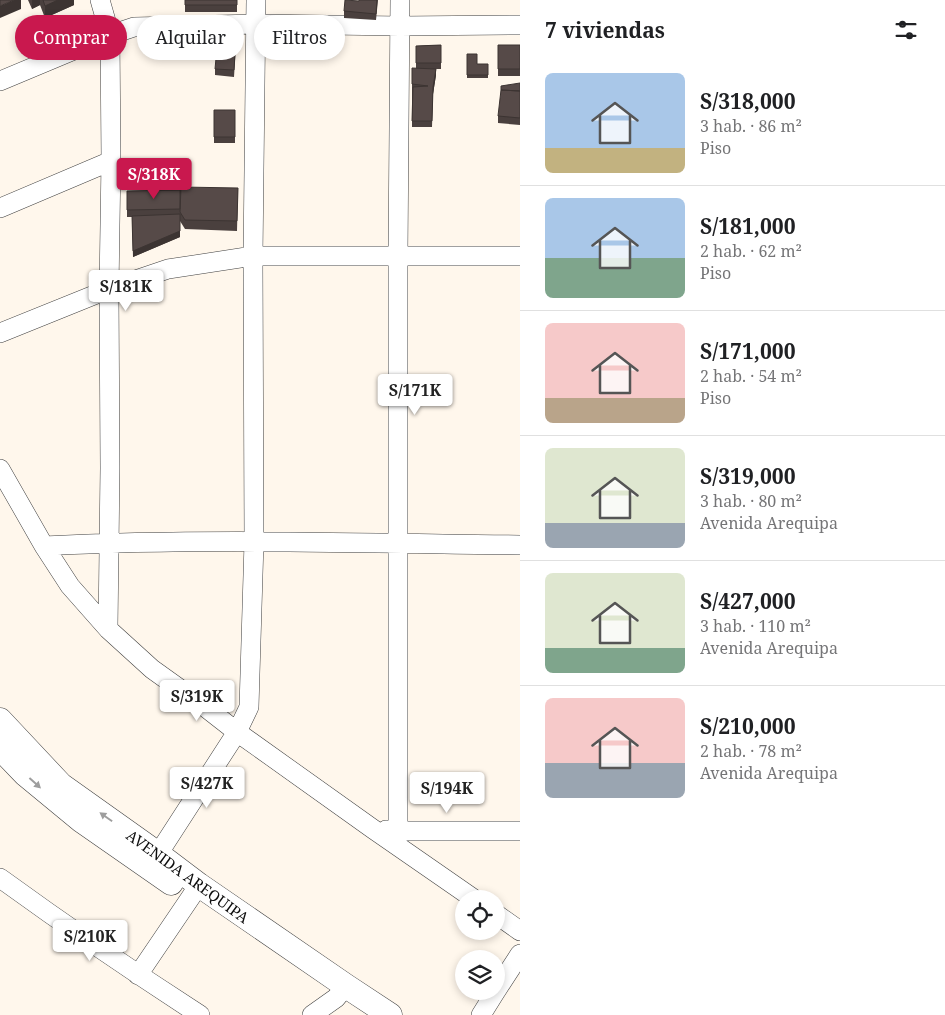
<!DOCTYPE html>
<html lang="es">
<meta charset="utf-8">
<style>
body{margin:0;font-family:"Noto Serif",serif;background:#f2f2f2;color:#202124;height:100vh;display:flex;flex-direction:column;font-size:19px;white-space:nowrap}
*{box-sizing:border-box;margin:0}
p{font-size:16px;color:#757577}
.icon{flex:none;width:28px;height:28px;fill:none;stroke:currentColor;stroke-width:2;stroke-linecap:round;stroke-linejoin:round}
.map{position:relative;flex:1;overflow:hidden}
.panel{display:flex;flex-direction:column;background:#fff;width:425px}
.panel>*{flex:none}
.hud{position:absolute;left:15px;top:15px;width:430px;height:45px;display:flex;gap:10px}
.controls{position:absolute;left:455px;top:890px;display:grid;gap:10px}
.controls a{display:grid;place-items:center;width:50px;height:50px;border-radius:50%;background:#fff;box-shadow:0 2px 8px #0003;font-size:25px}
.price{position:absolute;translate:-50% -42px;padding:0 11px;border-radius:5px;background:#fff;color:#222;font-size:16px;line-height:32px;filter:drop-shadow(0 1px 2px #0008)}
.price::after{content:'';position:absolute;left:50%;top:30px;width:15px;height:11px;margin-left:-8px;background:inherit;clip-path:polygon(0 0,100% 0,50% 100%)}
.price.current{background:#c9184e;color:#fff}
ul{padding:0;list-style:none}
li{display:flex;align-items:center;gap:15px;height:125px;padding:0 25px}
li+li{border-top:1px solid #e0e0e0}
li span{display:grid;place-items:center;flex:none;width:140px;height:100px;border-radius:8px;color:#555}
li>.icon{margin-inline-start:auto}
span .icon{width:60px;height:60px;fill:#fffc;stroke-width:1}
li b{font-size:21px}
h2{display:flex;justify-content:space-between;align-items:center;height:60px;padding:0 25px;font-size:21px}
.chip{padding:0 18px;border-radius:22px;background:#fff;box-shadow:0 2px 8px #0003;font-size:18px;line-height:45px}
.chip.current{background:#c9184e;color:#fff}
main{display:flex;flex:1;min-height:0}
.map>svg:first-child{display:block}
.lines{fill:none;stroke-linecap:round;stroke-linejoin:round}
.minor-casing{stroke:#404040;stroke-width:20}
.tertiary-casing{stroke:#404040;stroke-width:25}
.minor{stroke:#fff;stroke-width:19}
.tertiary{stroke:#fff;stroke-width:24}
.wall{fill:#4a403e}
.shaded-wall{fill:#3c3432}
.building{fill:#564a48;stroke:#3c3432}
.oneway{fill:#9e9e9e}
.labels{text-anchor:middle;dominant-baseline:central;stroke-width:5;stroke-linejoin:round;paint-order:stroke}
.street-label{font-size:15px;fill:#0d0d0d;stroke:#fff}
</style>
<main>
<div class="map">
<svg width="520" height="1015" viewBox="0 0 520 1015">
<rect width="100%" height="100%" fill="#fff7ec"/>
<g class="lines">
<g class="minor-casing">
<path id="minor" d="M 100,0 L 110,35 L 111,161 L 109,289 L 110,468 L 108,629
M 0,81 L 110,35 L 134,27 L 256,24 L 400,26 L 520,25
M 0,208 L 111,161
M 0,333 L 109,289 L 168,269 L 253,256 L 520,256
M 0,469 L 44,546 L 70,586 L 108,629 L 152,669 L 205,707 L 237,732 L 373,829 L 474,899
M 44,546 C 203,538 362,543 520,545
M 386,830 L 398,831 L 520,831
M 398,831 L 398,255 L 400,0
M 151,865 L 237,732 L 249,707 L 254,542 L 253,256 L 256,0
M 0,878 C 66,926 132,971 200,1015
M 496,914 L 520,931
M 138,975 L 199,885
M 496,991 L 520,954
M 312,1015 L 336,998 L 346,986
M 481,1015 L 496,991"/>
</g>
<g class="tertiary-casing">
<path id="tertiary" d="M 0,720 L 61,785 L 158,854 L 199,885 L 346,986 L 390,1015
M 0,748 L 25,774 L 82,821 L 171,883"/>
</g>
<use href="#minor" class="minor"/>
<use href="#tertiary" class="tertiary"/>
</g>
<path class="wall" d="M 28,0 L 74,0 L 74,5 L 45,18 L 40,5 L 32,9 Z
M 185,0 L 237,0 L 237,12 L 185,12 Z
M 378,0 L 376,20 L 344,18 L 344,11 L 359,1 Z
M 236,44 L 234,77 L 215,75 L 215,69 Z
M 441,45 L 441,69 L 436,69 L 436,75 L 433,94 L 432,127 L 412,127 L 412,84 L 416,68 L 416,46 Z
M 498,45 L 520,45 L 520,76 L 498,76 Z
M 467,54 L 477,64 L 488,64 L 488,78 L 467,78 Z
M 520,83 L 520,125 L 498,123 L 498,116 Z
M 214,110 L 235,110 L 235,143 L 214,143 Z
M 238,188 L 237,231 L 185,229 L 180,221 L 180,237 L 133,257 L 132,217 L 127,217 L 127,191 Z"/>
<path class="shaded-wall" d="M 14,0 L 21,0 L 21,9 L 0,18 L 0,6 Z
M 32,0 L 40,0 L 40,5 L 32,9 Z
M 58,0 L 74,0 L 74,5 L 45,18 L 45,6 Z
M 436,69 L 436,75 L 433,94 L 433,87 Z
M 180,231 L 180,237 L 133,257 L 133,251 Z"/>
<path class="building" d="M 0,0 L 14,0 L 0,6 Z
M 43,0 L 58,0 L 45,6 Z
M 185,0 L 237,0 L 237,5 L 185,5 Z
M 345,0 L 359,1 L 359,0 L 377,0 L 376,14 L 344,11 Z
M 218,37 L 236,38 L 234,70 L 215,69 Z
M 441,45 L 441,63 L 416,63 L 416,46 Z
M 498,45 L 520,45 L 520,69 L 498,69 Z
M 467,54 L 477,54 L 477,64 L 488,64 L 488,75 L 467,75 Z
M 412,68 L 436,69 L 433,87 L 432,121 L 412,121 L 413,87 L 428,86 L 412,84 Z
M 520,83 L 520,91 L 501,90 L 501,86 Z
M 501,90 L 520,91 L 520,118 L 498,116 Z
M 214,110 L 235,110 L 235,137 L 214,137 Z
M 181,187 L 238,188 L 237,221 L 185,220 L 180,212 Z
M 180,190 L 180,209 L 127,210 L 127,191 Z
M 180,214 L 180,231 L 133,251 L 132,216 Z"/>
<defs><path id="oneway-solid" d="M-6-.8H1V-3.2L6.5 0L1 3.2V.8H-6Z" transform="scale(1.25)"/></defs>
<g class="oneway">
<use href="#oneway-solid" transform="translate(35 783) rotate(42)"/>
<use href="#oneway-solid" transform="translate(106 817) rotate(-145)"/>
</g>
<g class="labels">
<g class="street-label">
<text transform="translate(188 876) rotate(36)">AVENIDA AREQUIPA</text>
</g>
</g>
</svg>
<div class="controls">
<a><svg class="icon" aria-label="locate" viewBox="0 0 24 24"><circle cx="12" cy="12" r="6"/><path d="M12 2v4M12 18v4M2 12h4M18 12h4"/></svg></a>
<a><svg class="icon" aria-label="layers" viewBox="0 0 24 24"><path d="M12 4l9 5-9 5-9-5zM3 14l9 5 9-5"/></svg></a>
</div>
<b class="price current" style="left:154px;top:200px">S/318K</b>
<b class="price" style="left:126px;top:312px">S/181K</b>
<b class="price" style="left:415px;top:416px">S/171K</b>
<b class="price" style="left:197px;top:722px">S/319K</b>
<b class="price" style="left:207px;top:809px">S/427K</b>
<b class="price" style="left:447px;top:814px">S/194K</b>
<b class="price" style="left:90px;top:962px">S/210K</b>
<div class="hud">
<a class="chip current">Comprar</a>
<a class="chip">Alquilar</a>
<a class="chip">Filtros</a>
</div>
</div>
<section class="panel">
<h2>7 viviendas<svg class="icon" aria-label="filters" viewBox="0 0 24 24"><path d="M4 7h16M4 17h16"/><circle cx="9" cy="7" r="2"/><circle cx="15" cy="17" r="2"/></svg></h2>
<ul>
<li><span style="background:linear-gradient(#a9c7e8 75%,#c2b280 0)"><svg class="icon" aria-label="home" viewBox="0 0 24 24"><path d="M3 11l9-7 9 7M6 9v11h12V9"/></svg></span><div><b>S/318,000</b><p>3 hab. · 86 m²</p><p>Piso</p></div></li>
<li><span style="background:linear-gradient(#a9c7e8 60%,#7fa58c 0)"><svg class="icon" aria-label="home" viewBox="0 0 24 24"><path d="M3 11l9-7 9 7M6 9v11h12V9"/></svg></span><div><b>S/181,000</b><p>2 hab. · 62 m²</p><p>Piso</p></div></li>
<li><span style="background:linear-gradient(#f6c9c9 75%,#b9a48a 0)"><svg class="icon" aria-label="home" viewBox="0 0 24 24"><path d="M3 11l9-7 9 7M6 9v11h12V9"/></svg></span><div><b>S/171,000</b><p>2 hab. · 54 m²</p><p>Piso</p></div></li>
<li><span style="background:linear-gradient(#dfe7d0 75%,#9aa5b1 0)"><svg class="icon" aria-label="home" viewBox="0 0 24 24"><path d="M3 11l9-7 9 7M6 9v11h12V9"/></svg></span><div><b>S/319,000</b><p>3 hab. · 80 m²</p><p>Avenida Arequipa</p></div></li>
<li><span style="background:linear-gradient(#dfe7d0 75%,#7fa58c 0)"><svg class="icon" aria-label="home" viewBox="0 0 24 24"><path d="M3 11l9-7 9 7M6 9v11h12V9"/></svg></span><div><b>S/427,000</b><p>3 hab. · 110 m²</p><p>Avenida Arequipa</p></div></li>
<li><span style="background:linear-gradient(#f6c9c9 65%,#9aa5b1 0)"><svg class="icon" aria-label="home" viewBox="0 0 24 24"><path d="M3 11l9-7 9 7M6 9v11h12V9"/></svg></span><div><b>S/210,000</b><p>2 hab. · 78 m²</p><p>Avenida Arequipa</p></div></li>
</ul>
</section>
</main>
